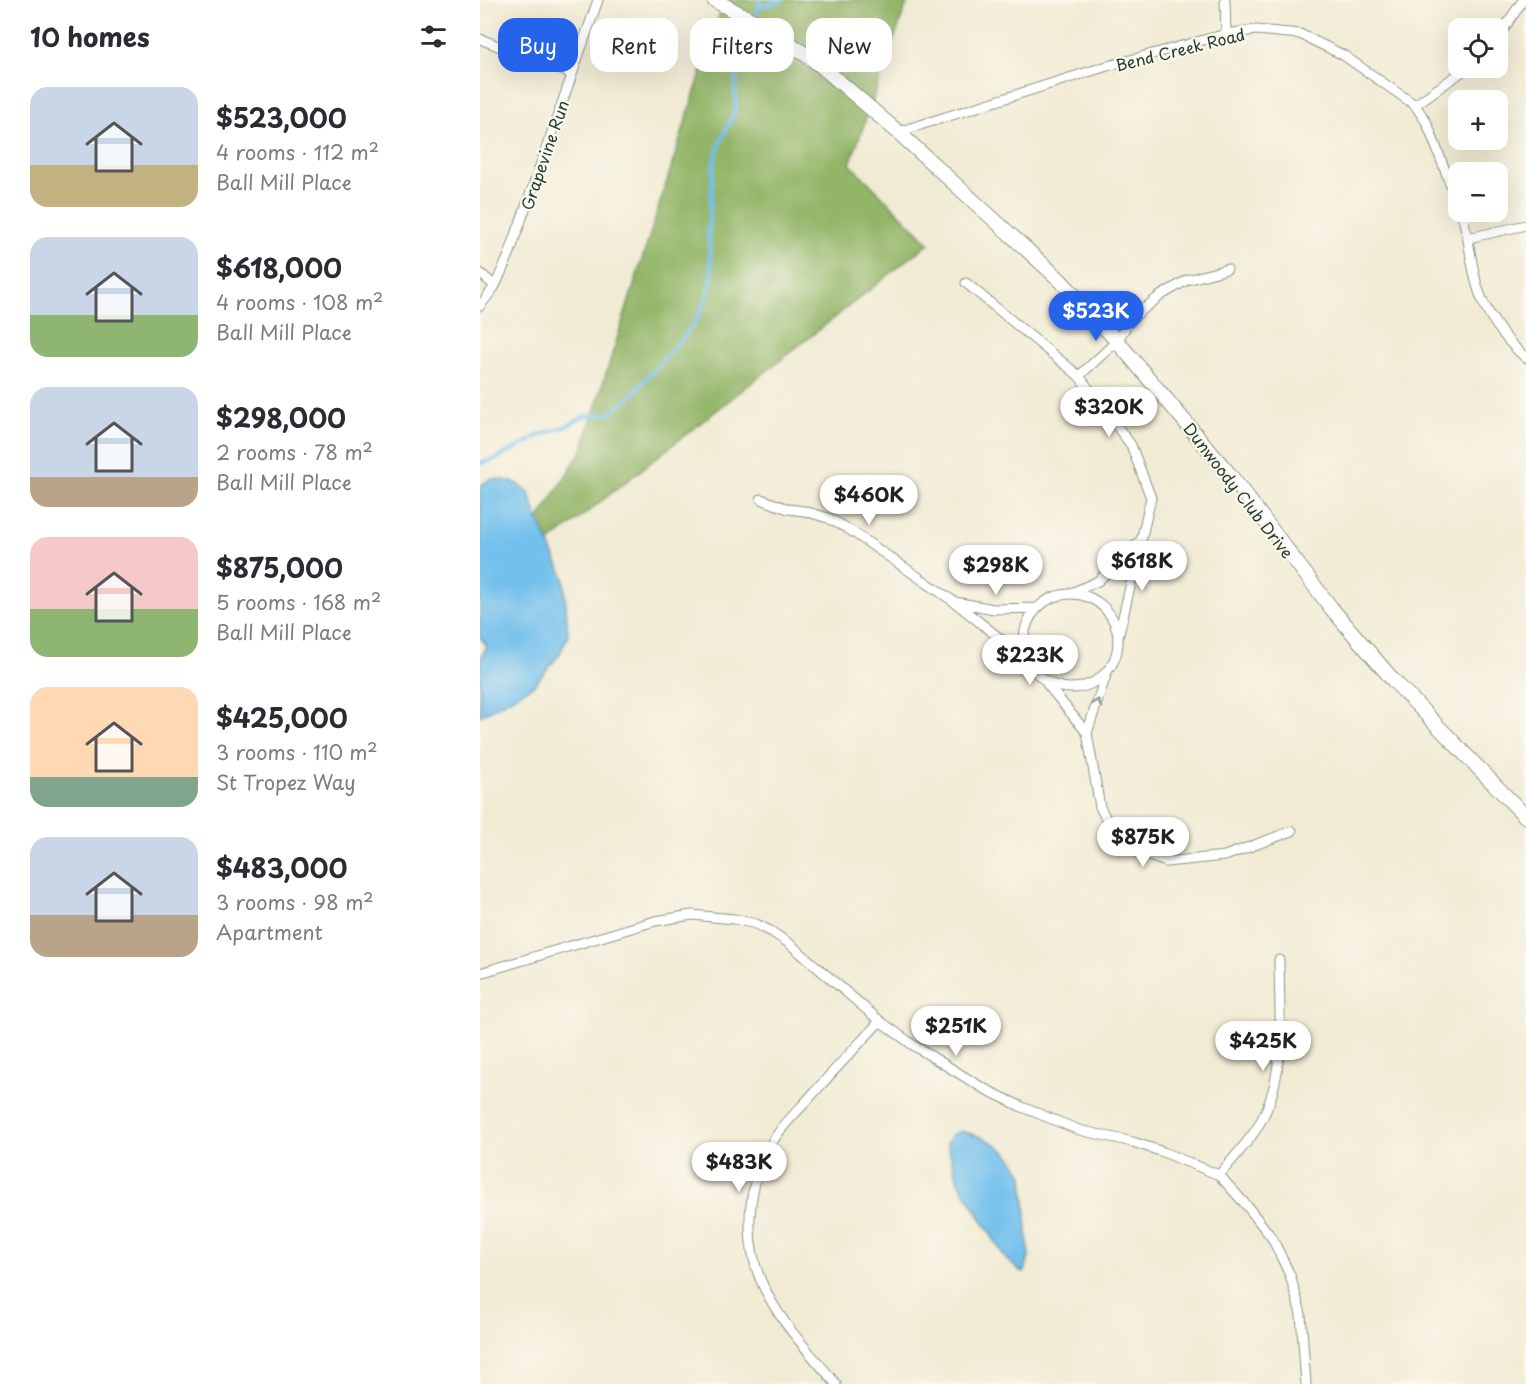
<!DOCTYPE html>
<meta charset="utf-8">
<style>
body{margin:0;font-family:"Playpen Sans",sans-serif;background:#f7f7f7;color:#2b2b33;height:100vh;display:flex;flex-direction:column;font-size:22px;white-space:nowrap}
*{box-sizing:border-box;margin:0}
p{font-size:20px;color:#7c7c81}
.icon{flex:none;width:33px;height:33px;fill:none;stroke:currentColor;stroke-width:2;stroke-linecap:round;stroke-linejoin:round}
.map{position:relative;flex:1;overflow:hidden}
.panel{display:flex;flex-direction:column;background:#fff;width:480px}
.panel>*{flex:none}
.guide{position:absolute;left:18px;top:18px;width:570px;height:54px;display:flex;gap:12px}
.fabs{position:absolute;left:968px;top:18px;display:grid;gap:12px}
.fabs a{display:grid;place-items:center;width:60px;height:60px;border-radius:12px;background:#fff;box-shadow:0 6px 24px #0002;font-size:30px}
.price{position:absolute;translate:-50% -51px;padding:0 14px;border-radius:21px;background:#fff;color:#222;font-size:20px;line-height:39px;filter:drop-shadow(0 2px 3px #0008)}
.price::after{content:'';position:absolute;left:50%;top:36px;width:18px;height:14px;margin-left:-9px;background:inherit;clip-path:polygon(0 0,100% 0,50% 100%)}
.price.on{background:#2563eb;color:#fff}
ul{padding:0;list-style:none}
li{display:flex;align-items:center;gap:18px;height:150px;padding:0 30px}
li span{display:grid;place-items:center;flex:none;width:168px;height:120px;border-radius:18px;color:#555}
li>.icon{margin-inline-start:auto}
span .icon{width:72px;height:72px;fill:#fffc;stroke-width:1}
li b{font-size:26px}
h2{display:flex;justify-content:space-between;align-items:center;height:72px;padding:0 30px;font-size:26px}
.chip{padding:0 21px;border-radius:18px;background:#fff;box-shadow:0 6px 24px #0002;font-size:21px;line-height:54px}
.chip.on{background:#2563eb;color:#fff}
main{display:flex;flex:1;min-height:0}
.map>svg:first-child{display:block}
.forest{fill:#93b568;stroke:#59794e;stroke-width:1.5}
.water{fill:#72c0ec;stroke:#487e90;stroke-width:1.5}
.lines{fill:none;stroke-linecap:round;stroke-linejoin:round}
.stream{stroke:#72c0ec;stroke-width:4}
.street-casing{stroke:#889484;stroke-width:11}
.secondary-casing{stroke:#889484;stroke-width:16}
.street{stroke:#fff;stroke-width:9}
.secondary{stroke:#fff;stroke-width:14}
.oneway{stroke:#8f9e9a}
.labels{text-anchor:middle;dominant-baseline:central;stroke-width:4.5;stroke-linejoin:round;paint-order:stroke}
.street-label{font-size:16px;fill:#1f3d34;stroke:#fbf7ec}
</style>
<main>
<section class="panel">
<h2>10 homes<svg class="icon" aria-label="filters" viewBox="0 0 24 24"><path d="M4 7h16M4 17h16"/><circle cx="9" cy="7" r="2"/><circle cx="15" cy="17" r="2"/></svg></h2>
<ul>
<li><span style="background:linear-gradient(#c9d6e8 65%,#c2b280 0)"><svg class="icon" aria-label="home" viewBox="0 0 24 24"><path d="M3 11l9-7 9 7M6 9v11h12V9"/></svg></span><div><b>$523,000</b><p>4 rooms · 112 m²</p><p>Ball Mill Place</p></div></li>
<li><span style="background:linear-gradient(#c9d6e8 65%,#8fb573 0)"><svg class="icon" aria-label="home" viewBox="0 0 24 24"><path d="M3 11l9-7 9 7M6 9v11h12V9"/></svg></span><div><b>$618,000</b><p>4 rooms · 108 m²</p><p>Ball Mill Place</p></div></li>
<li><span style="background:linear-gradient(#c9d6e8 75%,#b9a48a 0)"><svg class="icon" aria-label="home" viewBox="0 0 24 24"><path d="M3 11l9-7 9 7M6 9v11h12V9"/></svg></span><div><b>$298,000</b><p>2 rooms · 78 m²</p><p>Ball Mill Place</p></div></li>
<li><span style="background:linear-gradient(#f6c9c9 60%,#8fb573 0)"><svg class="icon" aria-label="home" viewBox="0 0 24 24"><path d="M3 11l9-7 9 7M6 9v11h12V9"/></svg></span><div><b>$875,000</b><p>5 rooms · 168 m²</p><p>Ball Mill Place</p></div></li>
<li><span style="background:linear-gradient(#ffd9b3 75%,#7fa58c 0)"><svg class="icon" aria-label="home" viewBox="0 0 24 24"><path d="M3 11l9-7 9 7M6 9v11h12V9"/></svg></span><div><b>$425,000</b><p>3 rooms · 110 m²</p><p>St Tropez Way</p></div></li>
<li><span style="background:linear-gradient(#c9d6e8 65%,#b9a48a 0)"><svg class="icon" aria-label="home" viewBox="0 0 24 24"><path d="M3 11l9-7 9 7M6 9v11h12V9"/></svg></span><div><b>$483,000</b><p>3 rooms · 98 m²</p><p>Apartment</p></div></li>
</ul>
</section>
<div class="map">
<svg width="1046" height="1384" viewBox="0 0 1046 1384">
<rect width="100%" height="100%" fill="#fbf7ec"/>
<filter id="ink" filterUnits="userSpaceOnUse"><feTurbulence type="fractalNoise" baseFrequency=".0167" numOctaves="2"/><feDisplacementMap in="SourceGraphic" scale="12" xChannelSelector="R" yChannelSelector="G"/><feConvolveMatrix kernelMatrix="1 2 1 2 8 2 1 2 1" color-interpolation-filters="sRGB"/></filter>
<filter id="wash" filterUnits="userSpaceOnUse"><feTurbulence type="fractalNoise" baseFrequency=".008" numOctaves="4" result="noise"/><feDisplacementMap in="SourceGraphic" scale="24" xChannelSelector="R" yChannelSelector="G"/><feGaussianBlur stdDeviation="1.35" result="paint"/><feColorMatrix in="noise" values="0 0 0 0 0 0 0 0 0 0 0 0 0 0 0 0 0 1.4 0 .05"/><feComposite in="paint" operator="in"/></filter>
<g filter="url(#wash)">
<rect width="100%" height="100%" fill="#f1ebd4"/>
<path class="forest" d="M 244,0 L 428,0 L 370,164 L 449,243 L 20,581 L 102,450 Z"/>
<path class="water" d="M 10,479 L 25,480 L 38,484 L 49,493 L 55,512 L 84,578 L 88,636 L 79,655 L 54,685 L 0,716 L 0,659 L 7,646 L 0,637 L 0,486 Z
M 481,1131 C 509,1138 531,1148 543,1176 L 549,1258 L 544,1272 L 540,1271 L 526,1259 L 478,1181 L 467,1144 L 472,1135 Z"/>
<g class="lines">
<path class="stream" d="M 279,7 L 302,0
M 275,17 L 280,0
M 0,463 L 16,459 L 60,435 L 87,426 L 105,416 L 130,414 L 148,399 L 214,325 L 227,298 L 232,273 L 228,233 L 234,163 L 240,142 L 256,109 L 255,84 L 261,54 L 272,24"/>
</g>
</g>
<g filter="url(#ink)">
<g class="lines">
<g class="street-casing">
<path id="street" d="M 745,0 L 746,34
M 0,39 L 92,74
M 1017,39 L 1043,0
M 935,105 L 987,68
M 418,132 L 624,67 L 746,34 L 776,30 L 820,34 L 863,55 L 935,105 L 947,123 L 978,204
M 981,212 C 989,235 990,260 997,285 C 1004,312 1025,340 1046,358
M 988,238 L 1046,225
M 0,273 L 15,286
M 486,283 L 599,376
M 0,306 L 15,286 L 29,255 L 118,0
M 281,499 L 308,509 L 324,511 L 348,518 L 370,530 L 473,601 L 547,660
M544 641a47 47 0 1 1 94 0a47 47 0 1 1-94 0Z
M 589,594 L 618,581 L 661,540
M 475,602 L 514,609 L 557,608
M 638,638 L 671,498 L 651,445 L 599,376 L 637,341 L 651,319 L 680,296 L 707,280 L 747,269
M 627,672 L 607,733 L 620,807 L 632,830 L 655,851 L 686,862 L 745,856 L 812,831
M 567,684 L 607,733
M 0,973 L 175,921 L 212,915 L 254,919 L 276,924 L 292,932 L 310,944 L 400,1021 L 433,1045 L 501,1087 L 542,1107 L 599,1130 L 653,1142 L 683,1152 L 739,1175 L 767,1206 L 792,1238 L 810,1275 L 821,1314 L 826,1384
M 739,1175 C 752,1160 766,1145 777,1128 C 808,1078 799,1016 799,960
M 356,1384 C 333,1356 306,1329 289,1297 C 263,1252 264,1194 289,1148 C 299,1128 317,1112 332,1095 C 354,1070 377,1046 400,1021"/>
</g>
<g class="secondary-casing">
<path id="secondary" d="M 234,0 L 294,32 L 340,65 L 418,132 L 580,280 L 637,341 L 750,475 L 852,609 L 913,680 L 1046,817"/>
</g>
<use href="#street" class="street"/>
<use href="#secondary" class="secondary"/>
</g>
<defs><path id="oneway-chevron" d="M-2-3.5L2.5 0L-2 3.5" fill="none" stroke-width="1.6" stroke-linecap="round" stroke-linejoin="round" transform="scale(1.5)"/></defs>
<use class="oneway" href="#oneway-chevron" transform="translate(617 703) rotate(-72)"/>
</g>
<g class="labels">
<g class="street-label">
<text transform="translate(700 49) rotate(-14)">Bend Creek Road</text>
<text transform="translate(64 155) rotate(-71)">Grapevine Run</text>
<text transform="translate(759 490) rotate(52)">Dunwoody Club Drive</text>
</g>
</g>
</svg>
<div class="fabs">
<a><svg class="icon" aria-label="locate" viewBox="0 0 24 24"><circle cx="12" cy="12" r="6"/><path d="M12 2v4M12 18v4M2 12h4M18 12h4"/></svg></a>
<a>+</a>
<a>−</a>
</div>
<b class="price on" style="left:616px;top:342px">$523K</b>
<b class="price" style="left:629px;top:438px">$320K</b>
<b class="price" style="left:389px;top:526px">$460K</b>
<b class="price" style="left:662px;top:592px">$618K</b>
<b class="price" style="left:516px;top:596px">$298K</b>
<b class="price" style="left:550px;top:686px">$223K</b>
<b class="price" style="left:663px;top:868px">$875K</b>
<b class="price" style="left:476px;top:1057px">$251K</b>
<b class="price" style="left:783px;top:1072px">$425K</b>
<b class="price" style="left:259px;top:1193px">$483K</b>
<div class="guide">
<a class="chip on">Buy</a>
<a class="chip">Rent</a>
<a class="chip">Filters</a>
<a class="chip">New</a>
</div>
</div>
</main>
